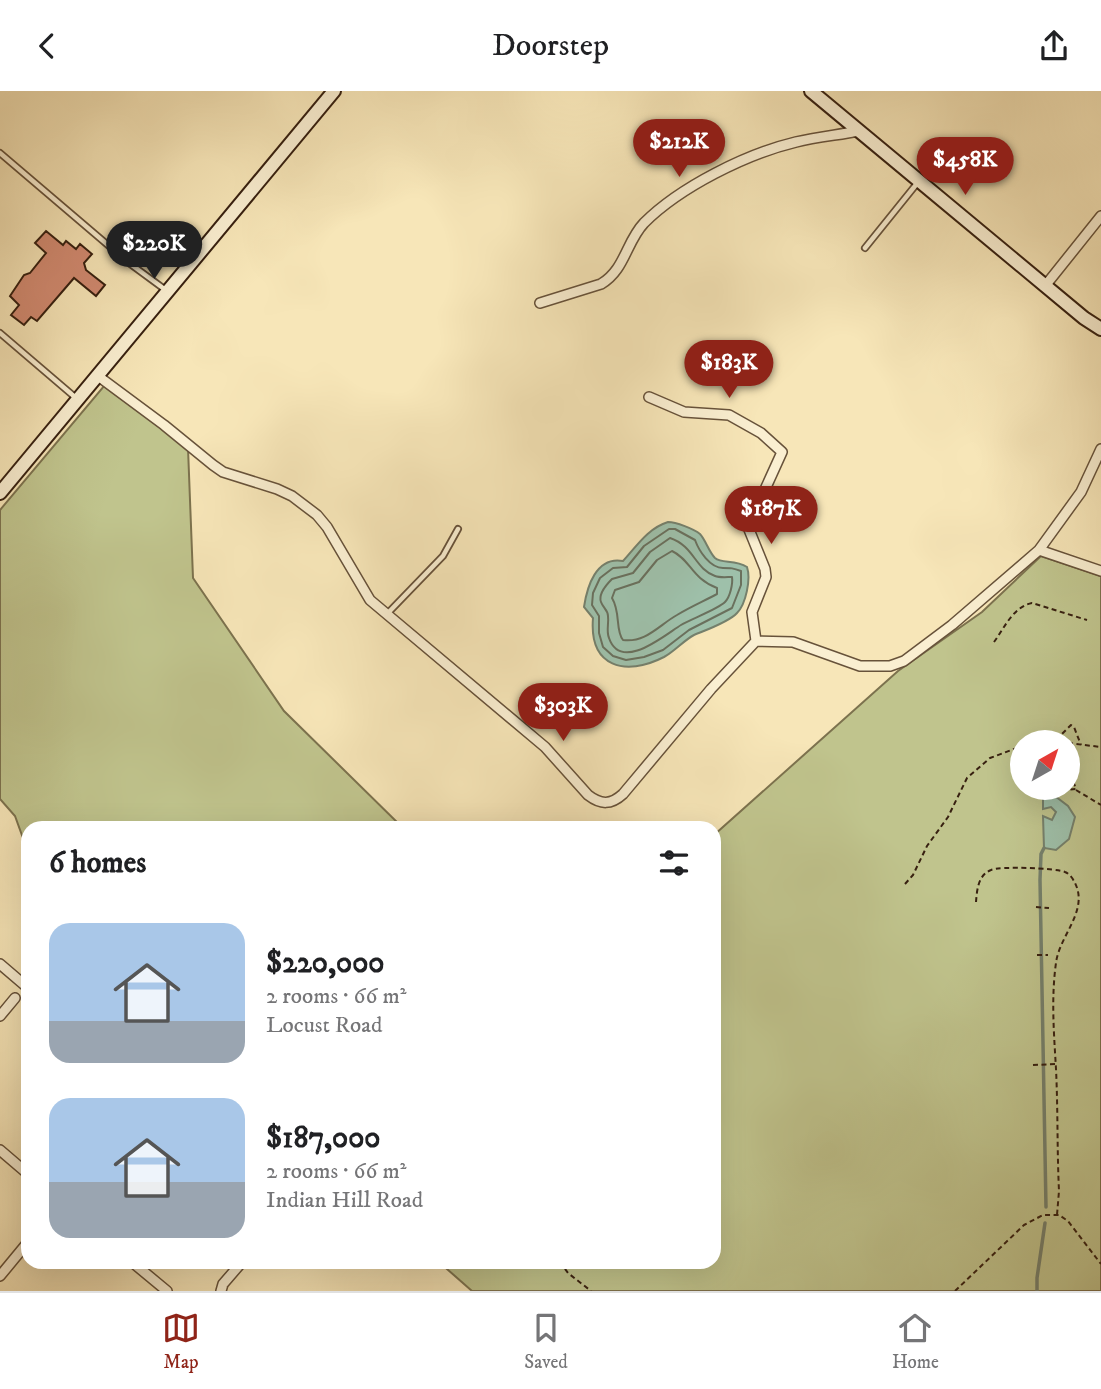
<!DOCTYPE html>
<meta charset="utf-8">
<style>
body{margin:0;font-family:"IM FELL DW Pica",serif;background:#f6f6f6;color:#202124;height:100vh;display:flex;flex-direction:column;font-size:26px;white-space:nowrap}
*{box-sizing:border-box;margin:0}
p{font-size:23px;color:#757577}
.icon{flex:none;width:38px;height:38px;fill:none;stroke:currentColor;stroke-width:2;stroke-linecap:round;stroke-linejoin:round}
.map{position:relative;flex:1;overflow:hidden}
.sheet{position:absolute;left:21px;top:730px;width:700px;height:448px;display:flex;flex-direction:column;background:#fff;border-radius:21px;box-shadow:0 7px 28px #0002}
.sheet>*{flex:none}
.needle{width:46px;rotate:39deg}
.buttons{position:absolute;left:1010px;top:639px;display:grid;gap:14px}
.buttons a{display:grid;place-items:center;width:70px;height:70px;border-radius:50%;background:#fff;box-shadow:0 7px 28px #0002;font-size:35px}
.price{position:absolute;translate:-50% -60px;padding:0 16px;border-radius:24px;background:#8f2418;color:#fff;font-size:23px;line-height:46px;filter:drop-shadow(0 2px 4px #0008)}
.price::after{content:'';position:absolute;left:50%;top:42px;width:21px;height:16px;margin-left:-10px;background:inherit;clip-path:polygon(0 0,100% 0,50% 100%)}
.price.active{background:#222;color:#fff}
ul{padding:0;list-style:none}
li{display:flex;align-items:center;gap:21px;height:175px;padding:0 28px}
li span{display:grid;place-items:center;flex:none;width:196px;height:140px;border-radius:21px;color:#555}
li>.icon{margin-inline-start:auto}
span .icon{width:84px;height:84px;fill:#fffc;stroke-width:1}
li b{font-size:30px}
h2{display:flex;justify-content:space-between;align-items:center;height:84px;padding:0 28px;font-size:30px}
header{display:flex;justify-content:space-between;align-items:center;height:91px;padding:0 28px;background:#fff;font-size:32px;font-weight:600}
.dock{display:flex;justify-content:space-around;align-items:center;height:98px;border-top:2px solid #e0e0e0;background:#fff;font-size:19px;color:#757577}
.dock a{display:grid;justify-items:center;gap:4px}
.dock .active{color:#8f2418}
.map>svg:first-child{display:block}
.green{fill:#c0c48d;stroke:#7c724e;stroke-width:2;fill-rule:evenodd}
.water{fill:#9ec0aa;stroke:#75806c;stroke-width:2}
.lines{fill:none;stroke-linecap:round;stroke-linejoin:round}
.shore{stroke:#6a705d;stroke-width:2}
.stream{stroke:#75806c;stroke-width:3.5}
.building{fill:#d18a71;stroke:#372010;stroke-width:2}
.lane-casing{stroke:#67523a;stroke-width:8}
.street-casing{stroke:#67523a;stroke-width:12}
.secondary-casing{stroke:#372010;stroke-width:16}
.path{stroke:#372010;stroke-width:2;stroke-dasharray:5 3.5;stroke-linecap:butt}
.lane{stroke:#faefd1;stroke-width:4.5}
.street{stroke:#faefd1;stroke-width:9}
.secondary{stroke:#faefd1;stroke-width:12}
</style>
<header><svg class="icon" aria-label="back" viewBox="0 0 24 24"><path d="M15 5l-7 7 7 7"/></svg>Doorstep<svg class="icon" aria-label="share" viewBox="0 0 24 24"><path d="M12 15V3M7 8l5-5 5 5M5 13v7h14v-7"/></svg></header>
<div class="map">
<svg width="1101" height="1200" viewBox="0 0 1101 1200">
<rect width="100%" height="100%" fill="#f7e6b8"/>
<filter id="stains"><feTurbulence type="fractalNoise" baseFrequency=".00286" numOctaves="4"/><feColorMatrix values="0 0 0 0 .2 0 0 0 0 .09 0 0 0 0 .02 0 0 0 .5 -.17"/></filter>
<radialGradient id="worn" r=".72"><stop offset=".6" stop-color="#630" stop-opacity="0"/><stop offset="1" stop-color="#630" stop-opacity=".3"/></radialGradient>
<path class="green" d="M 104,295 L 188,357 L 193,487 L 284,620 L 403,737 L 28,737 L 28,761 L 15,725 L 0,708 L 0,419 Z
M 1041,465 L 1101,485 L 1101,1200 L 472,1200 L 439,1171 L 714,1171 L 714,744 L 898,580 L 982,521 ZM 1022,651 L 1068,651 L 1068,696 L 1022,696 Z"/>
<path class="water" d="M 668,431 C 676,431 694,438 700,443 C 705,448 709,461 715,467 C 722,473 735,468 747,476 C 751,488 746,513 737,522 C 729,531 706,539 694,544 C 683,550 675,560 664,566 C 625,586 589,576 593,527 L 584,516 C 587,496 596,465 623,470 C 636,456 648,437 668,431 Z
M 1047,699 L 1068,715 L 1075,726 L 1069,748 L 1056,759 L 1044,757 L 1043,725 L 1052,729 L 1056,721 L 1051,716 L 1043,718 L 1043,701 Z"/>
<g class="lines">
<path class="shore" d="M 669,438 L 675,438 L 695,449 C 699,460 710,477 723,477 C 731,477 733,477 741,480 L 741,494 L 732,517 L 689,539 L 663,559 L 644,566 L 626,569 L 613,565 L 603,556 L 599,542 L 599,525 L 592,514 L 593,502 L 600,487 L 613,477 L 627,476 L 644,455 Z
M 670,447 C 694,455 695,478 715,485 C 720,487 727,486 732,486 C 733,493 730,506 725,511 C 718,518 691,528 681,534 C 666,543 621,582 609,547 C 606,540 609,533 608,525 C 608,519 603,517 601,511 C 598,503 607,493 612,488 L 633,482 L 650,461 Z
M 672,460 C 691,469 691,487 717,497 L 717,503 C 704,510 690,516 677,524 C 659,534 646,552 623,549 C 615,539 621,522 612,507 L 615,499 L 639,491 L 657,469 Z"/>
<path class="stream" d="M 1044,757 L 1041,763 L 1040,789 L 1046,1116
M 1037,1200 L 1037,1187 L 1045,1132"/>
</g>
<path class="building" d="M 46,140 L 63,154 L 66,150 L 76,158 L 80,153 L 92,163 L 84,172 L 86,179 L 105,194 L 96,205 L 74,187 L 37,230 L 31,226 L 24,234 L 11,224 L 19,214 L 10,205 L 24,184 L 30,182 L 46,162 L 35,152 Z"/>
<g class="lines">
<g class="lane-casing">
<path id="lane" d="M 0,62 L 129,172 L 167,200
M 865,157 L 919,90
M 0,242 L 76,307
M 387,523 L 443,465 L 458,438"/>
</g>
<g class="street-casing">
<path id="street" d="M 1045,195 L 1101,125
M 540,212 L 601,193 C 625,179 626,151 644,132 C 680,96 746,63 796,51 C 816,46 838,44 859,40
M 98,285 L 164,334 L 213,374 L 223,381 L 277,398 L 292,405 L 317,424 L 327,436 L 370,509 L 545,656 L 588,704 C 601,714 611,714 623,703 L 711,598 L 756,550 L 793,551 L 860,575 L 890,575 L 904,570 L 952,534 L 1039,459 L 1081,401 L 1101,358
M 649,306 L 684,321 L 729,324 L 761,342 L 782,361 L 748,436 L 765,478 L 766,486 L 752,521 L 756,550
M 1039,459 L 1101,480
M 0,873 L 28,897
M 0,925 L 15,907
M 0,1059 L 28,1083
M 132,1171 L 167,1200
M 0,1185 L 28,1151
M 221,1200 L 223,1193 L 242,1171"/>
</g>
<g class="secondary-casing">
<path id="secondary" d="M 811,0 L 1084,227 L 1101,238
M 0,402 L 334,0"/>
</g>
<path class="path" d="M 994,551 C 1005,536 1013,516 1032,512 L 1087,529
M 1064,651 L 1062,643 L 1071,634 L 1074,636 L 1081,654
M 1068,652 L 1101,656
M 1054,696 L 1062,699 L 1076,698 L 1068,676
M 1076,699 L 1101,714
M 905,793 L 913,784 L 927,755 L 948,726 L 967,687 L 990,667 L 1022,655
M 976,811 C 977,799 978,784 991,779 C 1000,775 1056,777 1065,781 C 1070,783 1073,788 1075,792 C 1089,820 1059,845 1056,872 C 1051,907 1054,943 1056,978 C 1058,1019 1057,1059 1059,1100 L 1057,1124
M 1036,816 L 1049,817
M 1037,864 L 1048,864
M 1033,974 L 1056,973
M 560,1171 L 568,1182 L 591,1200
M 955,1200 L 1024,1134 L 1043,1124 L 1059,1124 L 1068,1130 L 1101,1173"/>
<use href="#lane" class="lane"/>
<use href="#street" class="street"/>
<use href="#secondary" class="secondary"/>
</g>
<rect width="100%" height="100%" filter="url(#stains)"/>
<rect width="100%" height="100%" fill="url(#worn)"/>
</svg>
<div class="buttons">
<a><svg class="needle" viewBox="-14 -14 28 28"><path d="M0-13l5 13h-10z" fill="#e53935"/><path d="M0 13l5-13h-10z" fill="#757577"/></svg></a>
</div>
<b class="price" style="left:679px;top:88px">$212K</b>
<b class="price" style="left:965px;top:106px">$458K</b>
<b class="price active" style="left:154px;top:190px">$220K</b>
<b class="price" style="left:729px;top:309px">$183K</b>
<b class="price" style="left:771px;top:455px">$187K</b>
<b class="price" style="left:563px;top:652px">$303K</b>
<section class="sheet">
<h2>6 homes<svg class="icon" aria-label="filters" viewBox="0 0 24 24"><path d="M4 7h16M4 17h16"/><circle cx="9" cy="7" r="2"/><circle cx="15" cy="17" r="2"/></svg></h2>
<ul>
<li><span style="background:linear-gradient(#a9c7e8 70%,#9aa5b1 0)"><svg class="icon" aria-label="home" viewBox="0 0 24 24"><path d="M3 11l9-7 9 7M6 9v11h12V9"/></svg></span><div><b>$220,000</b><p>2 rooms · 66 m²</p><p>Locust Road</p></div></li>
<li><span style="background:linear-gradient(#a9c7e8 60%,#9aa5b1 0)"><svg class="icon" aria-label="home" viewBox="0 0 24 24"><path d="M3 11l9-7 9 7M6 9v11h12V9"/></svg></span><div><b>$187,000</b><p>2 rooms · 66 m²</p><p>Indian Hill Road</p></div></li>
</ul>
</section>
</div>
<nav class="dock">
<a class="active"><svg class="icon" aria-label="map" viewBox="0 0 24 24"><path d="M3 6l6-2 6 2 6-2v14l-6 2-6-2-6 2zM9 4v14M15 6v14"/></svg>Map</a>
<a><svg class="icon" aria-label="saved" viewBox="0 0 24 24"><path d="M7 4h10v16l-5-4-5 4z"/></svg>Saved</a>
<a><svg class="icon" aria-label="home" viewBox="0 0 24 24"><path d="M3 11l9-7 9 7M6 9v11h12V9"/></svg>Home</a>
</nav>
